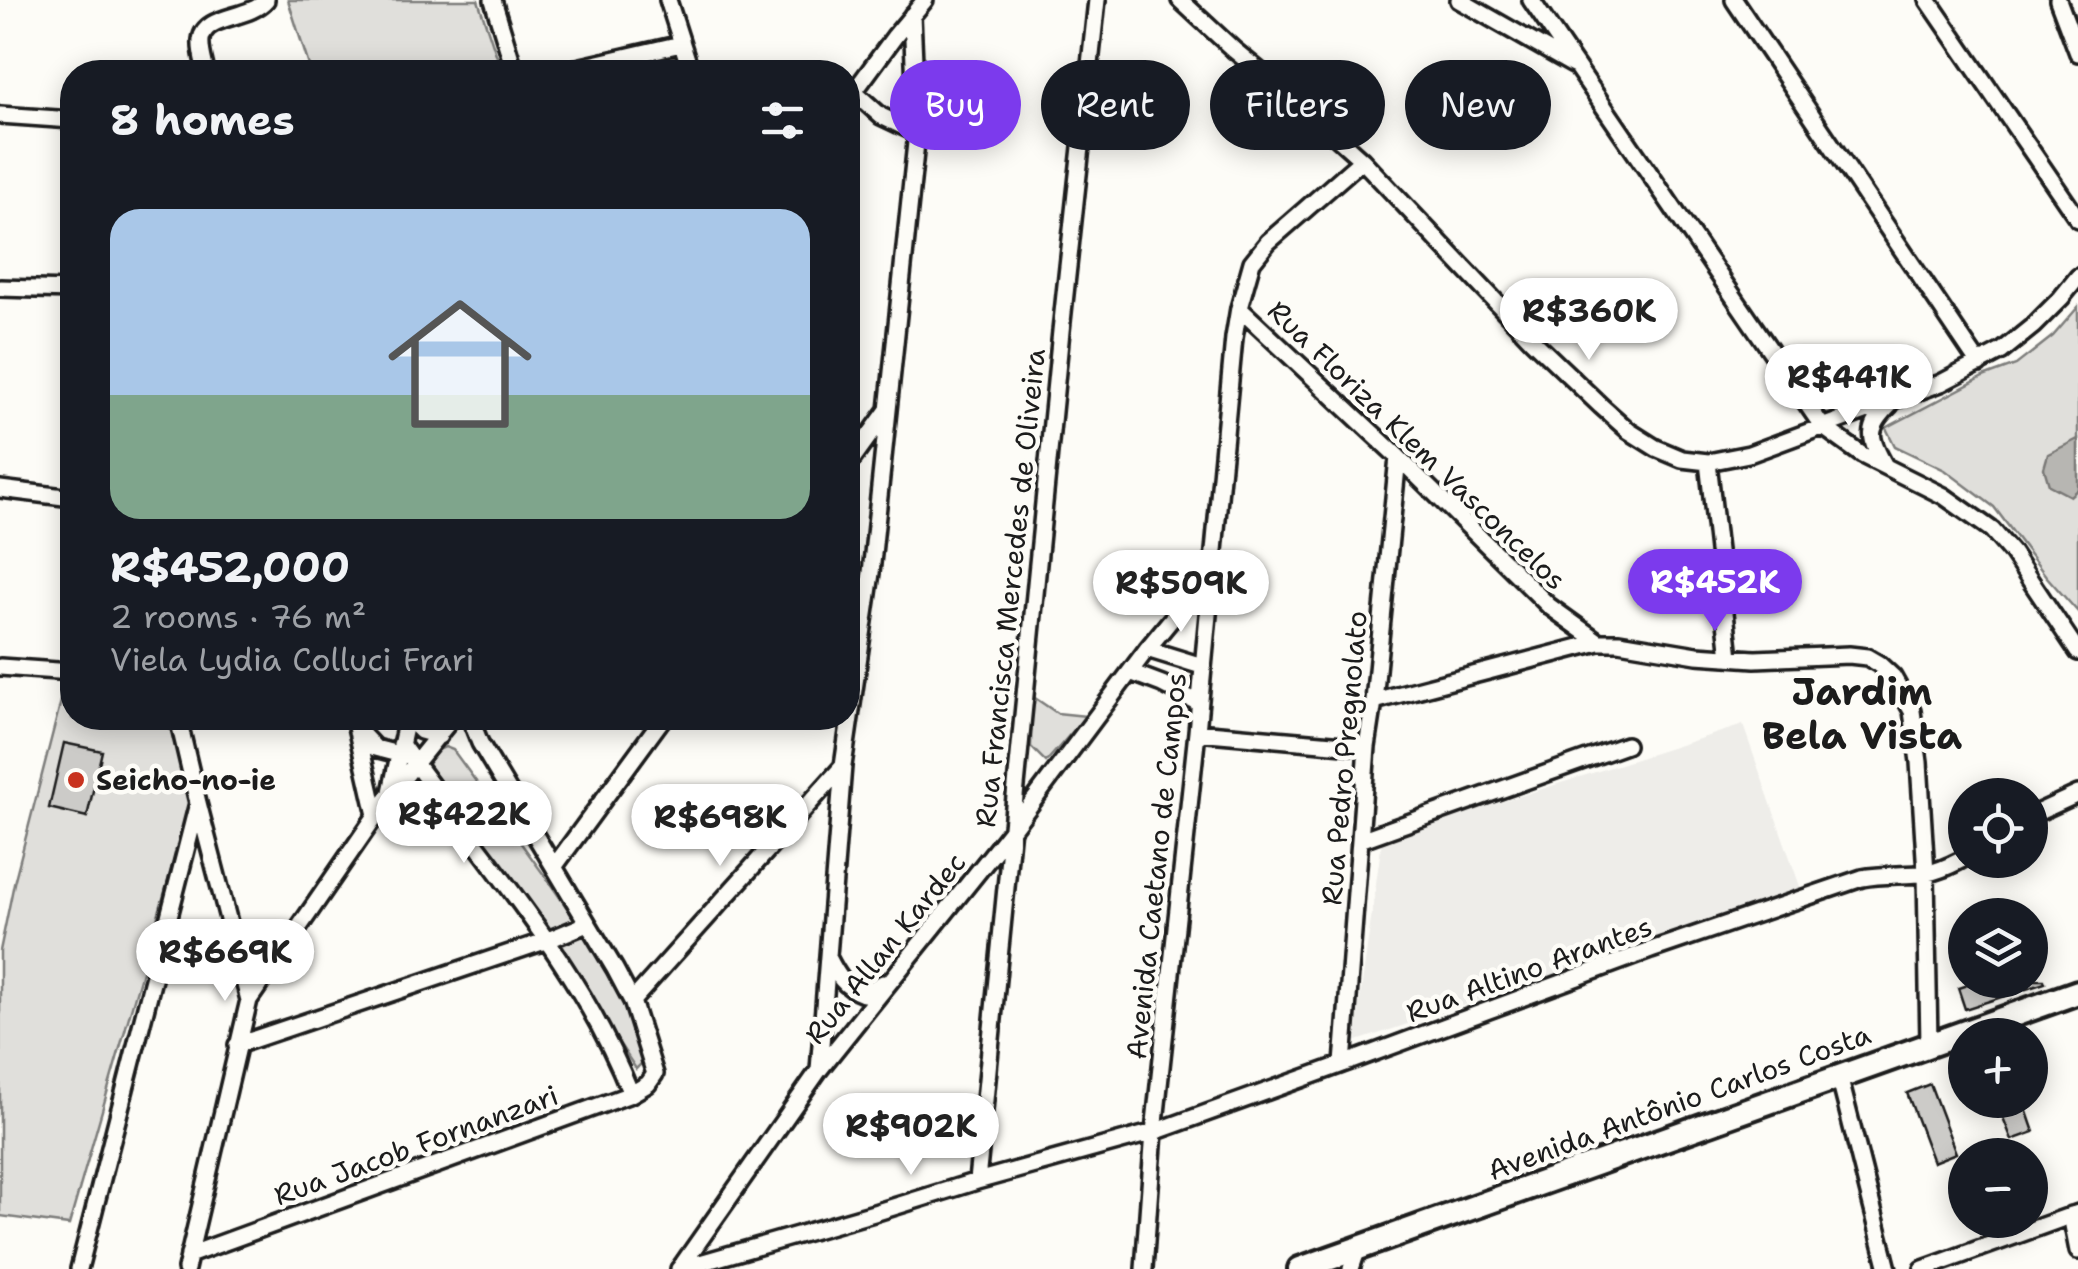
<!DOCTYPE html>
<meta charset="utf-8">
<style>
body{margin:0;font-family:"Shantell Sans",sans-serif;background:#20242c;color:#f1f3f6;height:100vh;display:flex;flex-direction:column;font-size:38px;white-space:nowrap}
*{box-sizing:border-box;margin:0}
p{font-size:32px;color:#9ea1a6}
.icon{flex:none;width:55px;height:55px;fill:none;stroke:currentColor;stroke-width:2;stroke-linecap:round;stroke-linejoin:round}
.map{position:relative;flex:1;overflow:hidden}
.details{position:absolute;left:60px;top:60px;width:800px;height:670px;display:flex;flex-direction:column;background:#171b24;border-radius:40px;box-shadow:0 5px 25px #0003}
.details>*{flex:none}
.hud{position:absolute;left:890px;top:60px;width:950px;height:90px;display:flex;gap:20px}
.tools{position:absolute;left:1948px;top:778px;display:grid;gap:20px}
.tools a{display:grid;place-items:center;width:100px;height:100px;border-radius:50%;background:#171b24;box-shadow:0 5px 25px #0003;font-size:50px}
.price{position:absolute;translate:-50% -85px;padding:0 22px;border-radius:35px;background:#fff;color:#222;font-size:32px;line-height:65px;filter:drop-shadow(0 2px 5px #0008)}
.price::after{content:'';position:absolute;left:50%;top:60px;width:30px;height:22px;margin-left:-15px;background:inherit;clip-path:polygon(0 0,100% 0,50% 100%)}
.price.active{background:#7c3aed;color:#fff}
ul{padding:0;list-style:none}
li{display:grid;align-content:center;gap:20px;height:530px;padding:0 50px}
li+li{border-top:2px solid #363941}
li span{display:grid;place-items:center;height:310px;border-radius:30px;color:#555}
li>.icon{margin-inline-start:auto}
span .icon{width:180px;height:180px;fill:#fffc;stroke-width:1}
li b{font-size:42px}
h2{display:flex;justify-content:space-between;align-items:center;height:120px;padding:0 50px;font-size:42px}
.tag{padding:0 35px;border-radius:45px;background:#171b24;box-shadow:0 5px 25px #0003;font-size:35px;line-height:90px}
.tag.active{background:#7c3aed;color:#fff}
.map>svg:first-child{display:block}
.built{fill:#eeede9}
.green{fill:#e0dfdb;stroke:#7e7e7c;stroke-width:2.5}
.water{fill:#b7b6b2;stroke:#797876;stroke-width:2.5}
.building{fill:#cccbc8;stroke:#1c1c1c;stroke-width:2.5}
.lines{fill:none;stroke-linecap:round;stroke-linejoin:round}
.minor-casing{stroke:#1c1c1c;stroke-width:22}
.secondary-casing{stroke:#1c1c1c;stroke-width:30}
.minor{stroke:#fdfcf7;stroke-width:15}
.secondary{stroke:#fdfcf7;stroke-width:22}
.poi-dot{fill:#c8321e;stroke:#fdfcf7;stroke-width:4}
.labels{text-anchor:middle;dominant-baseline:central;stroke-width:9;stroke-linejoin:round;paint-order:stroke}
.street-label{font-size:28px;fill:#1c1c1c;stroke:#fdfcf7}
.poi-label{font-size:28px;font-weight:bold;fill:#1c1c1c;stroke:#fdfcf7;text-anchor:start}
.district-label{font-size:38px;font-weight:bold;fill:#1c1c1c;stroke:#fdfcf7}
</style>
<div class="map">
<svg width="2078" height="1269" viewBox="0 0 2078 1269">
<rect width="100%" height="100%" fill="#fdfcf7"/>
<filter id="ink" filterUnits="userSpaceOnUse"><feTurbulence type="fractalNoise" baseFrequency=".01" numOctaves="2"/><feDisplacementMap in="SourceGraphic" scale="20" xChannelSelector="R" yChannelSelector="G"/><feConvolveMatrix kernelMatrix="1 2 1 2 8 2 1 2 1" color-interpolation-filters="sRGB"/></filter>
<g filter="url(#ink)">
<path class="built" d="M 1743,725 L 1802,892 L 1354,1042 L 1382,840 Z"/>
<path class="green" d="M 288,0 L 478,0 L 502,72 L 311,72 Z
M 2078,307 L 2078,612 L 2046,576 L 1994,507 L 1945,470 L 1895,446 L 1886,428 L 1983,377 L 2016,365 L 2053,336 Z
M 1032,696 L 1057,713 L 1086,716 L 1046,762 L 1031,747 Z
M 62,697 L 72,697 L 72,718 L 171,718 L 191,801 L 69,1225 L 0,1216 L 0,951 L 14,883 Z
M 445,747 L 453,750 L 547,879 L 583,931 L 626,1006 L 642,1063 L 636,1069 L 556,947 L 425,771 C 427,757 432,752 445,747 Z"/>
<path class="water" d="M 2078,439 L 2078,489 L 2070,496 L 2049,485 L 2044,468 L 2048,454 Z"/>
<path class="building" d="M 64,743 L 102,751 L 87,817 L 49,808 Z
M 1973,980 L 2044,980 L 2045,983 L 1965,1009 L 1958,988 L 1973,983 Z
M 1930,1084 L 1956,1153 L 1933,1162 L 1907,1093 Z
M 1996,1100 L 2023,1100 L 2034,1132 L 2012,1140 Z"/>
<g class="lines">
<g class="minor-casing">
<path id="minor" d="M 493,0 L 515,72
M 668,0 L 691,72
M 1180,0 L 1234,50 L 1295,100 L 1362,160 L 1532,340 L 1601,406 L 1629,431 L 1656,448 L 1682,459 L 1708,462 L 1749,454 L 1941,383 L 2002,351 L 2033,326 L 2061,298 L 2078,277
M 1459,0 L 1573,65
M 1531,0 L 1822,426 L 1862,455 L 1944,496 L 1992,530 L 2012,553 L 2078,652
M 1734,0 L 1979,364
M 1928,0 L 2078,219
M 2058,0 L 2078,53
M 206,72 C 204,62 200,51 201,40 C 204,14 249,20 266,0
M 560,72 L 681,44
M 853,91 L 881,116 L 917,133
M 848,100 L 895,36 L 925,0
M 0,115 L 72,120
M 0,288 L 72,290
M 1239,308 L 1398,457 L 1549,606 L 1599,642 L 1619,642 L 1697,655 L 1755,659 L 1849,655 L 1867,657 L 1879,664 L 1893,677 L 1912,711 L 1919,762 L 1926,873 L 1929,1044
M 1708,462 L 1730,657
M 848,465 L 887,411
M 1885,466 C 1869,438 1866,429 1890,405
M 0,489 L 72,498
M 1147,649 L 1202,666
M 0,667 L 72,672
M 1130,672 L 1162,684 L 1199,703
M 1374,701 L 1599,642
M 178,718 L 198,803 L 249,1000
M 354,718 L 376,815
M 408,718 L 421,731 L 439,736
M 358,730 L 375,748 L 398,754
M 1197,732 L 1367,747
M 401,744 C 482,858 579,962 631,1094
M 391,792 L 407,718
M 2030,816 L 2078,794
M 1360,840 L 1626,745
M 554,867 L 663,718
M 828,957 C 837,975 844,987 863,994 L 883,983
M 632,1001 L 843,766
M 237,1045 L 548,940 L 587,924
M 1343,1064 L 1367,747 L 1374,701 L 1398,457
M 819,1070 L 843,766 L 871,573 L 917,133 L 912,15
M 1839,1076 L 1888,1269
M 977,1181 L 1061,331 L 1097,0
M 2071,1215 L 2078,1251
M 189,1255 L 631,1094 L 648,1084 L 655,1074 L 632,1001 L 615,969 L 480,743 L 470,718
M 680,1268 L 819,1070 L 1010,832 L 1147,649 L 1211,571
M 79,1269 L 198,803
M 186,1269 L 249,1000 L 390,795 L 452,718
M 679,1269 L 874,1213 L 977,1181 L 1154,1132 L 1343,1064 L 1651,950 L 1862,878 C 1884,874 1905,876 1927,873 C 1941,871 1953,864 1965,858
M 1144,1269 L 1154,1132 L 1197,732 L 1234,338 L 1239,308 L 1252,262 L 1268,242 L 1362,160
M 1351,1269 L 1358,1248
M 1923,1269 L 2078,1213"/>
</g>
<g class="secondary-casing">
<path id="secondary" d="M 1300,1269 L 2078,992"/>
</g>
<use href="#minor" class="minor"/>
<use href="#secondary" class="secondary"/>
</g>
</g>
<circle class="poi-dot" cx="76" cy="780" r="10"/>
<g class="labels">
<g class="street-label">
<text transform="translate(1417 445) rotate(44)">Rua Floriza Klem Vasconcelos</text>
<text transform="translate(1010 588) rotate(-84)">Rua Francisca Mercedes de Oliveira</text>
<text transform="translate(1344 758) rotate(-85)">Rua Pedro Pregnolato</text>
<text transform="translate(1156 866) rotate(-84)">Avenida Caetano de Campos</text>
<text transform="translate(885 948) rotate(-51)">Rua Allan Kardec</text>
<text transform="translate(1529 969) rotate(-20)">Rua Altino Arantes</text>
<text transform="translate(1679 1102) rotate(-20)">Avenida Antônio Carlos Costa</text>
<text transform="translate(416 1145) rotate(-20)">Rua Jacob Fornanzari</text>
</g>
<g class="poi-label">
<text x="96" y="780">Seicho-no-ie</text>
</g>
<g class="district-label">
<text x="1862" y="691">Jardim<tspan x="1862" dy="44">Bela Vista</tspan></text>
</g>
</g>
</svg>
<div class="tools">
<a><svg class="icon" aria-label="locate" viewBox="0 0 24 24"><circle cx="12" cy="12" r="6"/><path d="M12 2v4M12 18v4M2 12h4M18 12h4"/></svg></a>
<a><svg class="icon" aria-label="layers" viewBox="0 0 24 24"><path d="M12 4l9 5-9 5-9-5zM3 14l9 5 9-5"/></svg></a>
<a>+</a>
<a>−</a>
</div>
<b class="price" style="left:1589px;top:363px">R$360K</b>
<b class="price" style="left:1849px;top:429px">R$441K</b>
<b class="price active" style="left:1715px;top:634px">R$452K</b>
<b class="price" style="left:1181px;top:635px">R$509K</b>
<b class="price" style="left:464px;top:866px">R$422K</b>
<b class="price" style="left:720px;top:869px">R$698K</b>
<b class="price" style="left:225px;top:1004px">R$669K</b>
<b class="price" style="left:911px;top:1178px">R$902K</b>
<div class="hud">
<a class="tag active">Buy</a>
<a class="tag">Rent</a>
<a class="tag">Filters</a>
<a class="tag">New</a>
</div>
<section class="details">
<h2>8 homes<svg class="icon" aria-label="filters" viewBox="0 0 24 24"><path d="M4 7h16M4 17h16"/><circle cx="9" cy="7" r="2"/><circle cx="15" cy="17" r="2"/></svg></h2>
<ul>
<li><span style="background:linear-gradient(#a9c7e8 60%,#7fa58c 0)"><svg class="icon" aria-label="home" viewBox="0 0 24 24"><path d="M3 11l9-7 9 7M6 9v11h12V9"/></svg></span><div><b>R$452,000</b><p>2 rooms · 76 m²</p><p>Viela Lydia Colluci Frari</p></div></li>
</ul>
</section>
</div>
